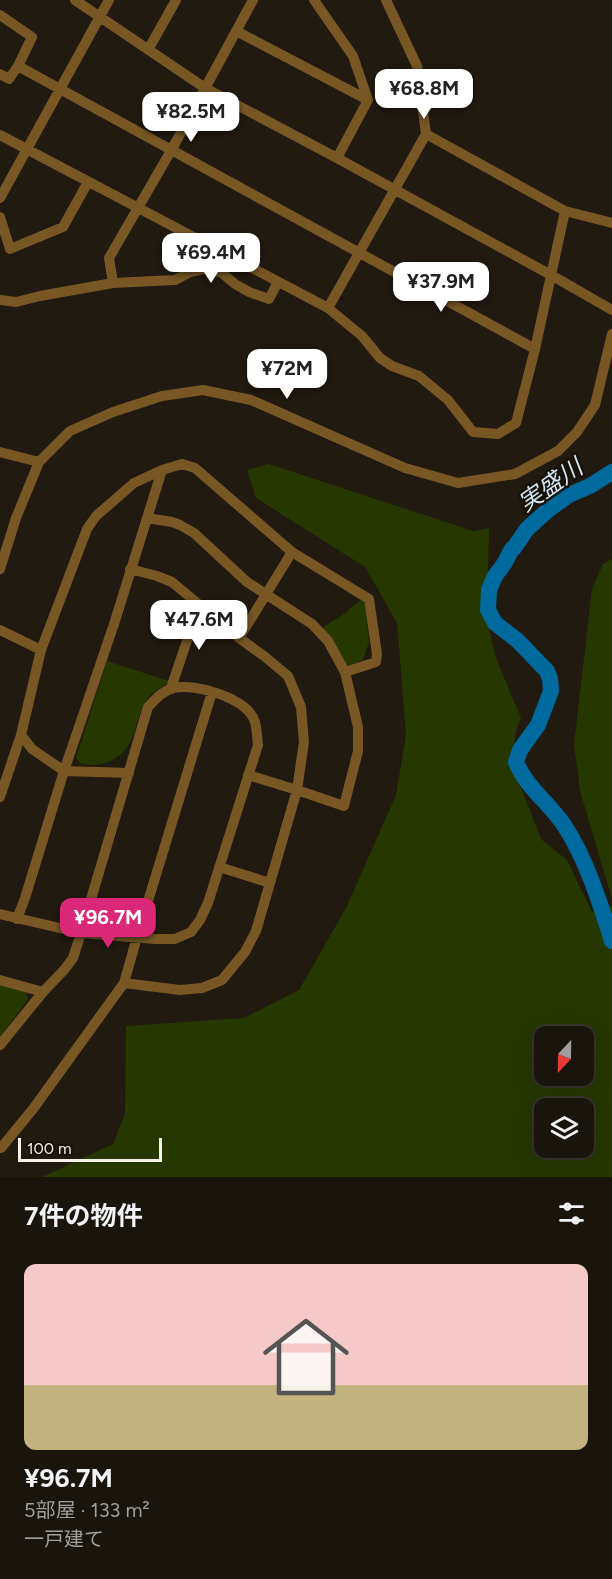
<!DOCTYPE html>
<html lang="ja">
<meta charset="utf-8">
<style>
body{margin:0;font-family:Figtree,"Noto Sans JP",sans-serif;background:#221d15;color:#f1f3f6;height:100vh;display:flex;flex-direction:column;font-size:22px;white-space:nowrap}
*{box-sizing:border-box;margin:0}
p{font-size:20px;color:#9f9e9d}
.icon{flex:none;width:33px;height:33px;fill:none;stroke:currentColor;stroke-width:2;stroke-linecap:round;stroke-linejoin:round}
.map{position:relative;height:1177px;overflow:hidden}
.side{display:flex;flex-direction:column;background:#19140c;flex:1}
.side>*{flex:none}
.needle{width:39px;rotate:202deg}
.buttons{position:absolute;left:534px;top:1026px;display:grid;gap:12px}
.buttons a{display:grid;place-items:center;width:60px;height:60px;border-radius:12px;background:#19140c;box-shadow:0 6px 24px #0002,0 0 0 2px #37332d;font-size:30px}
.scale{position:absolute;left:18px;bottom:15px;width:144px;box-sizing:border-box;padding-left:6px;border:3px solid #f7f2eb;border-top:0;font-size:16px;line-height:21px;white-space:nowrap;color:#f7f2eb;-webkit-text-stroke:4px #181107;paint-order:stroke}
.price{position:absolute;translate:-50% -51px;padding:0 14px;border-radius:12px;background:#fff;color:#222;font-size:20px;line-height:39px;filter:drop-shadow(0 2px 3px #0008)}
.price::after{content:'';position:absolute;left:50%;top:36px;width:18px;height:14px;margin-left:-9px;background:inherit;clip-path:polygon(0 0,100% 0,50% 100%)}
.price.on{background:#db2777;color:#fff}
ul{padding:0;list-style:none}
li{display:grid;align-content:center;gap:12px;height:318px;padding:0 24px}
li+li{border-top:2px solid #37332d}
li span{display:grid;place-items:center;height:186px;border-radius:12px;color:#555}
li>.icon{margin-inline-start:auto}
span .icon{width:108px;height:108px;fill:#fffc;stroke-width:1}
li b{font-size:26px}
h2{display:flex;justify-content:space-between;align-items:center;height:72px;padding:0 24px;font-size:26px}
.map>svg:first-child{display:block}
.green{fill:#263700;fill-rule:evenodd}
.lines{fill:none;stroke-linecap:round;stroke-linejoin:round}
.river{stroke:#006a9f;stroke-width:16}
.minor{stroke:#785725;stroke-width:10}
.labels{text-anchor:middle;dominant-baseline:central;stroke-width:5;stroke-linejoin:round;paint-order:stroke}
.water-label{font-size:24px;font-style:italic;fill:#d1e5f4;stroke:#181107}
</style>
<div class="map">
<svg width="612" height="1177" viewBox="0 0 612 1177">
<rect width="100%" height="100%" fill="#211a10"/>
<path class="green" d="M 269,464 L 473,531 L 489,528 L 487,620 L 496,658 L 521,718 L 516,731 L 512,764 L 541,839 L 567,860 L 592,912 L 612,906 L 612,1177 L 42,1177 L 113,1144 L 125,1114 L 126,1026 L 244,1018 L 299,990 L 346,908 L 396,795 L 406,735 L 397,623 L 365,567 L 256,498 L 247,470 ZM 544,1036 L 584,1036 L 584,1076 L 544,1076 ZM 544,1108 L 584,1108 L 584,1148 L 544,1148 Z
M 612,559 L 612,899 L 580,791 L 574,744 L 592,589 L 603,564 Z
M 361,600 L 365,602 L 369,642 L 363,660 L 349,666 L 342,662 L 322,628 L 347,612 L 348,610 Z
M 107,661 L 169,681 L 169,683 C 161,687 152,692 147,700 C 139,712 137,727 131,740 C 122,760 101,769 80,763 L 76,758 Z
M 0,984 L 26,992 L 28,999 L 0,1037 Z"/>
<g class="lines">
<path class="river" d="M 612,472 L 590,486 L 569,495 L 548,510 L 527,529 L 514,548 L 512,549 L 504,564 L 495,576 L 489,590 L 488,610 L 495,623 L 517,640 L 547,671 L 550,679 L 551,691 L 538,725 L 520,750 L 516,762 C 526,787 549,803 564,825 C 586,858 600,903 612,941"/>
<path class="minor" d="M 75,0 L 205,88 L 337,158 L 551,275 L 612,310
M 314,0 L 353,56 L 368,100 L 337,158
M 386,0 L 417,66 L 426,134
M 0,15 L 32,37 L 18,66 L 535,349
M 236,31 L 368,100
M 148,50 L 176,0
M 0,74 L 9,79 L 18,66
M 0,135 L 328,308 L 362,336 L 380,358 L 392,366 L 419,376 L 448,400 L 473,432 L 498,434 L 516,423 L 535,349 L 565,211
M 0,198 L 109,0
M 0,217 L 10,249 L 63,227 L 88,182
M 113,283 L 109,258 L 172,149 L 253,0
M 0,300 L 16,302 L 40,296 L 113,283 L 175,280 L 190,272 L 209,268 L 222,273 L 235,284 L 249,292 L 269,299 L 278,282
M 328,308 L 426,134 L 565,211 L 612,223
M 0,452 L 39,462
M 147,518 L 172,522 L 180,525 L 194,533 L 247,582 L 312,624 L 328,641 L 345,672
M 0,569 L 16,518 L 39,462 L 70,431 L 113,412 L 162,396 L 203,390 L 251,400 L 405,468 L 458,483 L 515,474 L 558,451 L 577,432 L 595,405 L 612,334
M 0,630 L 41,650
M 239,638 L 292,552
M 171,688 L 199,605
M 21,735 L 32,749 L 64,771 L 129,773
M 0,797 L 21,735 L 41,650 L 87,529 L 96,516 L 134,483 L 162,470 L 182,464 L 195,468 L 292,552 L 369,599 L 377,654 L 376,662 L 345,672 L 358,727 L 358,751 L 344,806 L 297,790 L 248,775
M 219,867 L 270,883
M 0,914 L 81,933 L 155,939 L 175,939 L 191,932 L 200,920 L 208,903 L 258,745 C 257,737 257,729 255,722 C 248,698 195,683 174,688 C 163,690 155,700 148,707 L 81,933 L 73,958 L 64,970 L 43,992 L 0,1045
M 17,919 L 25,898 L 64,771 L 115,621 L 162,470
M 0,980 L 43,992
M 124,983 L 180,990 L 202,988 L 222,980 L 245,952 L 256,931 L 297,790 L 304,742 L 301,707 L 288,676 L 264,656 L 239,638 L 172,582 L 157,576 L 130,569
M 0,1148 L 1,1148 L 33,1109 L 124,983 L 137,937 L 212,692"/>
</g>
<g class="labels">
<g class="water-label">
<text transform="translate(550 485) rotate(-35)">実盛川</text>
</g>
</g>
</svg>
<div class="buttons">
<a><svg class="needle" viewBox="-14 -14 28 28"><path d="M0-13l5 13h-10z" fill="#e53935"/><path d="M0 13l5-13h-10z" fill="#9f9e9d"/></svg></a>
<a><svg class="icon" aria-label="layers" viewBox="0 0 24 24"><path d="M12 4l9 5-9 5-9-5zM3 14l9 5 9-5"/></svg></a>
</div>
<div class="scale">100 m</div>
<b class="price" style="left:424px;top:120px">¥68.8M</b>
<b class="price" style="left:191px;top:143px">¥82.5M</b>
<b class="price" style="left:211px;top:284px">¥69.4M</b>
<b class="price" style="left:441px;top:313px">¥37.9M</b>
<b class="price" style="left:287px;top:400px">¥72M</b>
<b class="price" style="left:199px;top:651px">¥47.6M</b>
<b class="price on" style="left:108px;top:949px">¥96.7M</b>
</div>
<section class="side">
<h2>7件の物件<svg class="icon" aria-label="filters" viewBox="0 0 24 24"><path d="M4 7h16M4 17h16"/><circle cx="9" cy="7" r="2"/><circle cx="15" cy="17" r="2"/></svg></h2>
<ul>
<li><span style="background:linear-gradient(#f6c9c9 65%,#c2b280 0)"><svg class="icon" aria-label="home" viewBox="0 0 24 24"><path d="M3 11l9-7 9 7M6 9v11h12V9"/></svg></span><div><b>¥96.7M</b><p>5部屋 · 133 m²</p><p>一戸建て</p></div></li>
</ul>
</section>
